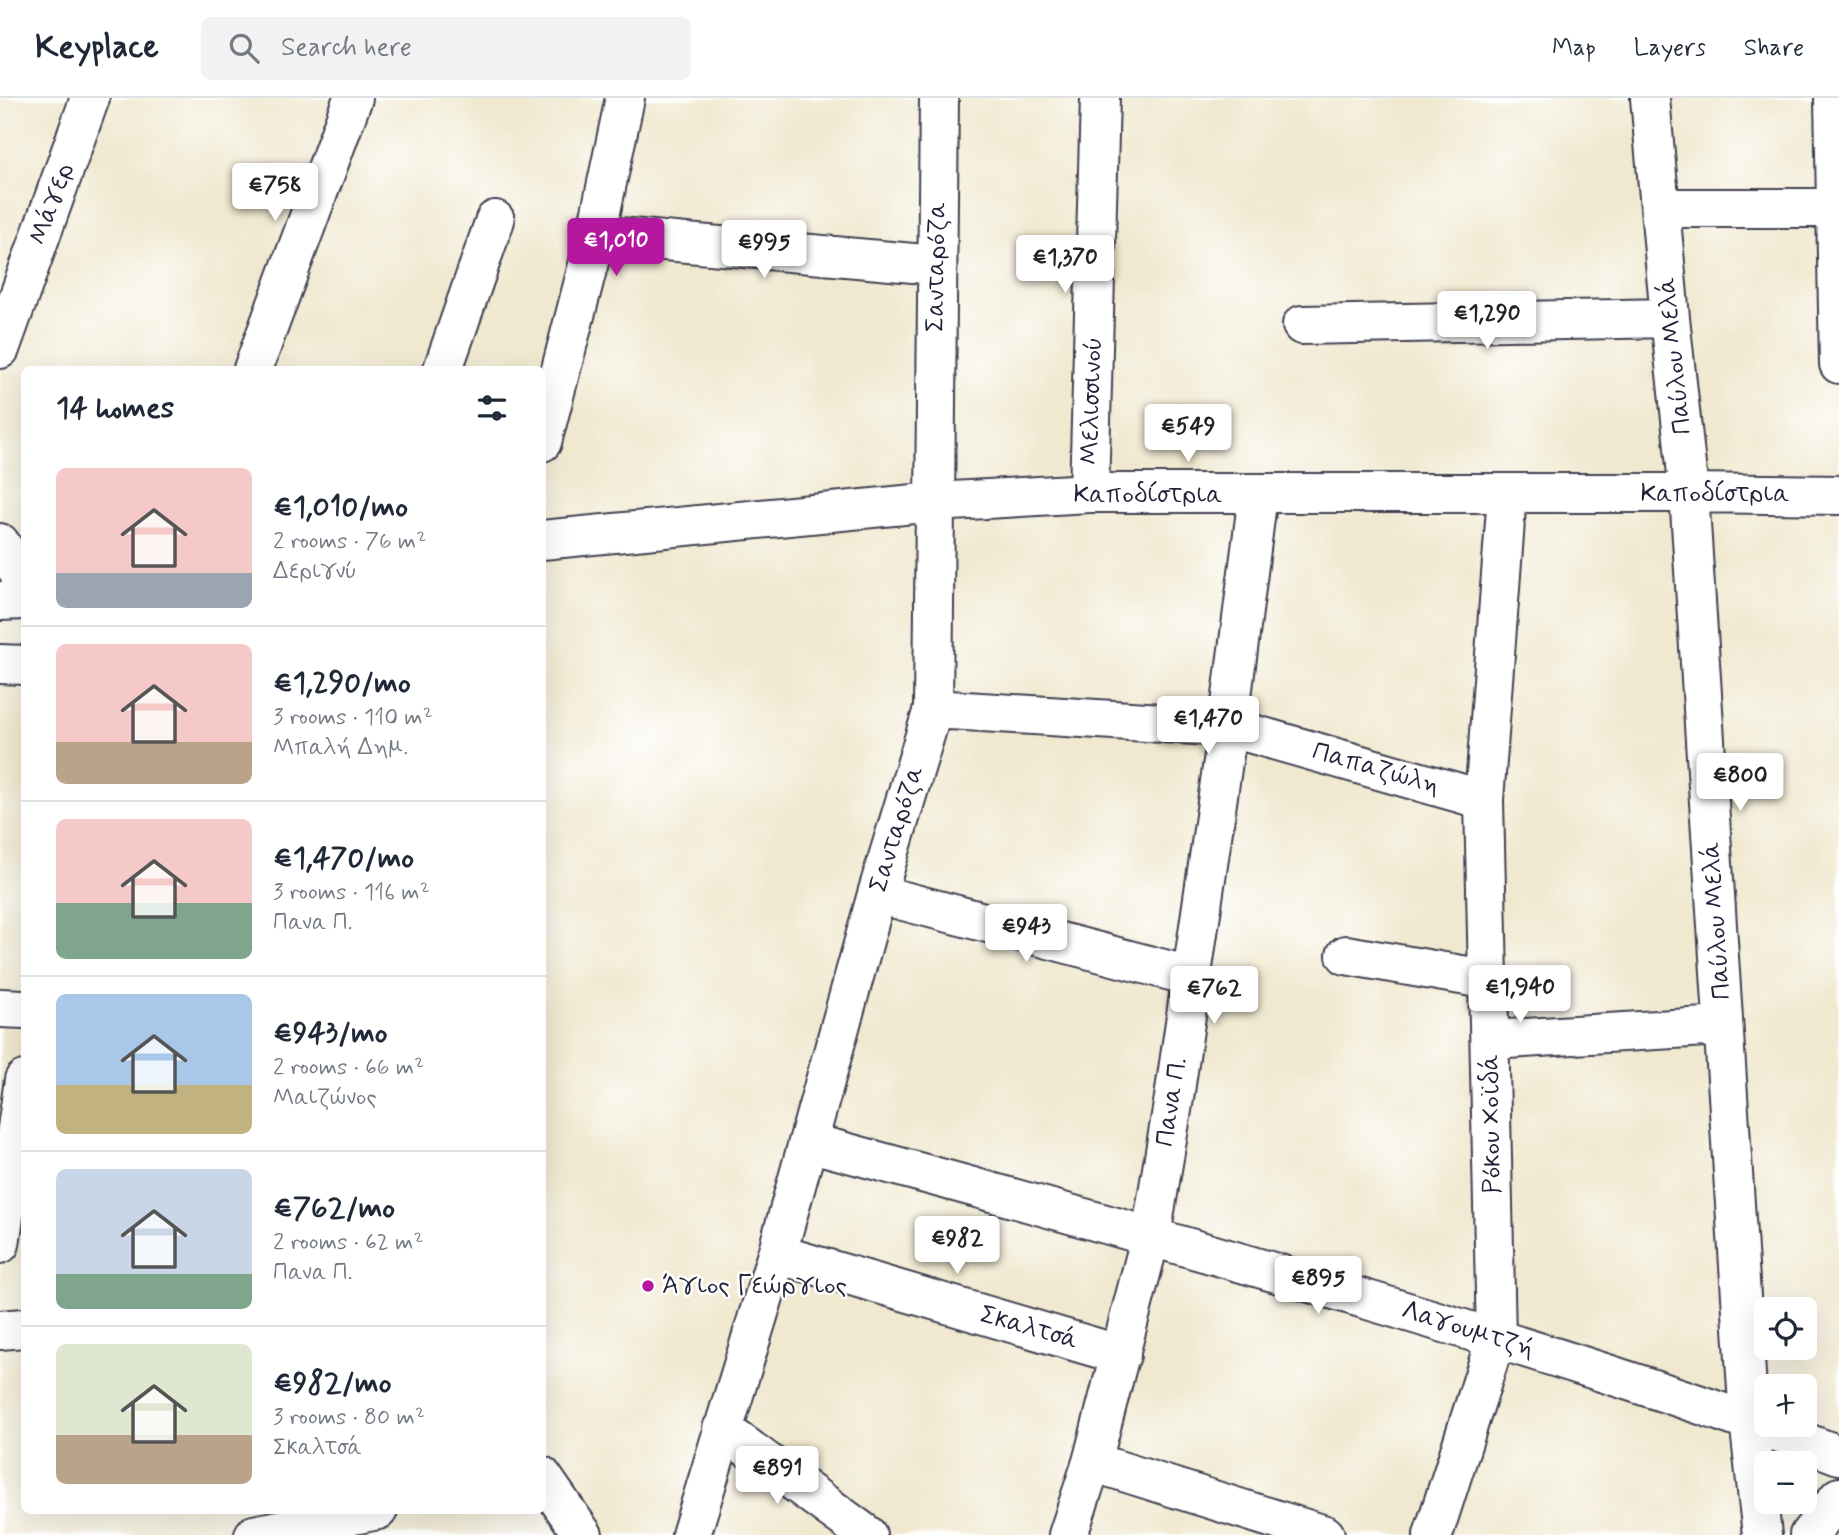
<!DOCTYPE html>
<meta charset="utf-8">
<style>
body{margin:0;font-family:Mynerve,sans-serif;background:#f2f2f3;color:#1f2937;height:100vh;display:flex;flex-direction:column;font-size:26px;white-space:nowrap}
*{box-sizing:border-box;margin:0}
p{font-size:23px;color:#747a83}
.icon{flex:none;width:38px;height:38px;fill:none;stroke:currentColor;stroke-width:2;stroke-linecap:round;stroke-linejoin:round}
.map{position:relative;flex:1;overflow:hidden}
.sheet{position:absolute;left:21px;top:268px;width:525px;height:1148px;display:flex;flex-direction:column;background:#fff;border-radius:10px;box-shadow:0 7px 28px #0002}
.sheet>*{flex:none}
.controls{position:absolute;left:1754px;top:1199px;display:grid;gap:14px}
.controls a{display:grid;place-items:center;width:63px;height:63px;border-radius:10px;background:#fff;box-shadow:0 7px 28px #0002;font-size:35px}
.price{position:absolute;translate:-50% -60px;padding:0 16px;border-radius:7px;background:#fff;color:#222;font-size:23px;line-height:46px;filter:drop-shadow(0 2px 4px #0008)}
.price::after{content:'';position:absolute;left:50%;top:42px;width:21px;height:16px;margin-left:-10px;background:inherit;clip-path:polygon(0 0,100% 0,50% 100%)}
.price.on{background:#b5179e;color:#fff}
ul{padding:0;list-style:none}
li{display:flex;align-items:center;gap:21px;height:175px;padding:0 35px}
li+li{border-top:2px solid #e0e1e3}
li span{display:grid;place-items:center;flex:none;width:196px;height:140px;border-radius:10px;color:#555}
li>.icon{margin-inline-start:auto}
span .icon{width:84px;height:84px;fill:#fffc;stroke-width:1}
li b{font-size:30px}
h2{display:flex;justify-content:space-between;align-items:center;height:84px;padding:0 35px;font-size:30px}
header{display:flex;align-items:center;gap:42px;box-sizing:border-box;height:98px;padding:0 35px;background:#fff;border-bottom:2px solid #e0e1e3}
header strong{font-size:33px}
nav{display:flex;gap:38px;margin-inline-start:auto;font-size:24px}
.search{width:490px;height:63px;background:#f2f2f3;display:flex;align-items:center;gap:18px;box-sizing:border-box;padding:0 24px;border-radius:10px;color:#747a83;font-size:26px}
.map>svg:first-child{display:block}
.lines{fill:none;stroke-linecap:round;stroke-linejoin:round}
.minor-casing{stroke:#414051;stroke-width:42}
.major-casing{stroke:#414051;stroke-width:42}
.minor{stroke:#fff;stroke-width:38}
.major{stroke:#fff;stroke-width:38}
.poi-dot{fill:#b5179e;stroke:#fff;stroke-width:2.5}
.labels{text-anchor:middle;dominant-baseline:central;stroke-width:5;stroke-linejoin:round;paint-order:stroke}
.street-label{font-size:26px;fill:#22223b;stroke:#fff}
.poi-label{font-size:26px;fill:#22223b;stroke:#fff;text-anchor:start}
</style>
<header>
<strong>Keyplace</strong>
<div class="search"><svg class="icon" aria-label="search" viewBox="0 0 24 24"><circle cx="10" cy="10" r="6"/><path d="M15 15l6 6"/></svg>Search here</div>
<nav><a>Map</a><a>Layers</a><a>Share</a></nav>
</header>
<div class="map">
<svg width="1839" height="1437" viewBox="0 0 1839 1437">
<rect width="100%" height="100%" fill="#fff"/>
<filter id="ink" filterUnits="userSpaceOnUse"><feTurbulence type="fractalNoise" baseFrequency=".0143" numOctaves="2"/><feDisplacementMap in="SourceGraphic" scale="14" xChannelSelector="R" yChannelSelector="G"/><feConvolveMatrix kernelMatrix="1 2 1 2 8 2 1 2 1" color-interpolation-filters="sRGB"/></filter>
<filter id="wash" filterUnits="userSpaceOnUse"><feTurbulence type="fractalNoise" baseFrequency=".00686" numOctaves="4" result="noise"/><feDisplacementMap in="SourceGraphic" scale="28" xChannelSelector="R" yChannelSelector="G"/><feGaussianBlur stdDeviation="1.57" result="paint"/><feColorMatrix in="noise" values="0 0 0 0 0 0 0 0 0 0 0 0 0 0 0 0 0 1.4 0 .05"/><feComposite in="paint" operator="in"/></filter>
<g filter="url(#wash)">
<rect width="100%" height="100%" fill="#f0e8cf"/>
</g>
<g filter="url(#ink)">
<g class="lines">
<g class="minor-casing">
<path id="minor" d="M 1650,0 L 1670,220 L 1689,395 L 1749,1322 L 1762,1437
M 1834,0 L 1839,266
M 1661,110 L 1839,110
M 596,137 L 936,167
M 1302,227 L 1670,220
M 0,251 L 90,0
M 253,271 L 353,0
M 443,271 L 495,122
M 542,344 L 596,137 L 625,0
M 1089,395 L 1100,0
M 542,442 L 935,404 L 1089,395 L 1689,395 L 1839,397
M 0,503 L 24,502
M 0,566 L 24,567
M 933,611 L 1228,629 L 1484,702
M 877,796 L 1190,878
M 1346,857 L 1490,882
M 0,910 L 24,911
M 1490,942 L 1723,928
M 808,1044 C 997,1095 1184,1147 1371,1203 C 1528,1250 1685,1298 1839,1357
M 0,1146 L 24,982
M 777,1156 L 1121,1257
M 0,1232 L 24,1230
M 722,1331 L 867,1437
M 1092,1364 L 1325,1437
M 254,1437 L 378,1412
M 691,1437 L 777,1156 L 877,796 L 933,611 L 939,0
M 1068,1437 L 1092,1364 L 1151,1137 L 1174,1000 L 1228,629 L 1258,397
M 1433,1437 L 1496,1240 L 1484,702 L 1507,397
M 1809,1437 L 1839,1399"/>
</g>
<g class="major-casing">
<path id="major" d="M 0,445 L 24,482
M 542,1378 L 583,1437"/>
</g>
<use href="#minor" class="minor"/>
<use href="#major" class="major"/>
</g>
</g>
<circle class="poi-dot" cx="648" cy="1188" r="7"/>
<g class="labels">
<g class="street-label">
<text transform="translate(52 106) rotate(-70)">Μάγερ</text>
<text transform="translate(937 169) rotate(-89)">Σανταρόζα</text>
<text transform="translate(1675 258) rotate(-96)">Παύλου Μελά</text>
<text transform="translate(1092 303) rotate(-88)">Μελισσινού</text>
<text x="1715" y="396">Καποδίστρια</text>
<text x="1148" y="397">Καποδίστρια</text>
<text transform="translate(1376 671) rotate(16)">Παπαζώλη</text>
<text transform="translate(897 731) rotate(-73)">Σανταρόζα</text>
<text transform="translate(1717 823) rotate(-94)">Παύλου Μελά</text>
<text transform="translate(1172 1004) rotate(-81)">Πανα Π.</text>
<text transform="translate(1492 1026) rotate(-91)">Ρόκου Χοϊδά</text>
<text transform="translate(1029 1230) rotate(16)">Σκαλτσά</text>
<text transform="translate(1468 1232) rotate(17)">Λαγουμτζή</text>
</g>
<g class="poi-label">
<text x="662" y="1188">Άγιος Γεώργιος</text>
</g>
</g>
</svg>
<div class="controls">
<a><svg class="icon" aria-label="locate" viewBox="0 0 24 24"><circle cx="12" cy="12" r="6"/><path d="M12 2v4M12 18v4M2 12h4M18 12h4"/></svg></a>
<a>+</a>
<a>−</a>
</div>
<b class="price" style="left:275px;top:125px">€758</b>
<b class="price on" style="left:616px;top:180px">€1,010</b>
<b class="price" style="left:764px;top:182px">€995</b>
<b class="price" style="left:1065px;top:197px">€1,370</b>
<b class="price" style="left:1487px;top:253px">€1,290</b>
<b class="price" style="left:1188px;top:366px">€549</b>
<b class="price" style="left:1208px;top:658px">€1,470</b>
<b class="price" style="left:1740px;top:715px">€800</b>
<b class="price" style="left:1026px;top:866px">€943</b>
<b class="price" style="left:1520px;top:927px">€1,940</b>
<b class="price" style="left:1214px;top:928px">€762</b>
<b class="price" style="left:957px;top:1178px">€982</b>
<b class="price" style="left:1318px;top:1218px">€895</b>
<b class="price" style="left:777px;top:1408px">€891</b>
<section class="sheet">
<h2>14 homes<svg class="icon" aria-label="filters" viewBox="0 0 24 24"><path d="M4 7h16M4 17h16"/><circle cx="9" cy="7" r="2"/><circle cx="15" cy="17" r="2"/></svg></h2>
<ul>
<li><span style="background:linear-gradient(#f6c9c9 75%,#9aa5b1 0)"><svg class="icon" aria-label="home" viewBox="0 0 24 24"><path d="M3 11l9-7 9 7M6 9v11h12V9"/></svg></span><div><b>€1,010/mo</b><p>2 rooms · 76 m²</p><p>Δεριγνύ</p></div></li>
<li><span style="background:linear-gradient(#f6c9c9 70%,#b9a48a 0)"><svg class="icon" aria-label="home" viewBox="0 0 24 24"><path d="M3 11l9-7 9 7M6 9v11h12V9"/></svg></span><div><b>€1,290/mo</b><p>3 rooms · 110 m²</p><p>Μπαλή Δημ.</p></div></li>
<li><span style="background:linear-gradient(#f6c9c9 60%,#7fa58c 0)"><svg class="icon" aria-label="home" viewBox="0 0 24 24"><path d="M3 11l9-7 9 7M6 9v11h12V9"/></svg></span><div><b>€1,470/mo</b><p>3 rooms · 116 m²</p><p>Πανα Π.</p></div></li>
<li><span style="background:linear-gradient(#a9c7e8 65%,#c2b280 0)"><svg class="icon" aria-label="home" viewBox="0 0 24 24"><path d="M3 11l9-7 9 7M6 9v11h12V9"/></svg></span><div><b>€943/mo</b><p>2 rooms · 66 m²</p><p>Μαιζώνος</p></div></li>
<li><span style="background:linear-gradient(#c9d6e8 75%,#7fa58c 0)"><svg class="icon" aria-label="home" viewBox="0 0 24 24"><path d="M3 11l9-7 9 7M6 9v11h12V9"/></svg></span><div><b>€762/mo</b><p>2 rooms · 62 m²</p><p>Πανα Π.</p></div></li>
<li><span style="background:linear-gradient(#dfe7d0 65%,#b9a48a 0)"><svg class="icon" aria-label="home" viewBox="0 0 24 24"><path d="M3 11l9-7 9 7M6 9v11h12V9"/></svg></span><div><b>€982/mo</b><p>3 rooms · 80 m²</p><p>Σκαλτσά</p></div></li>
</ul>
</section>
</div>
